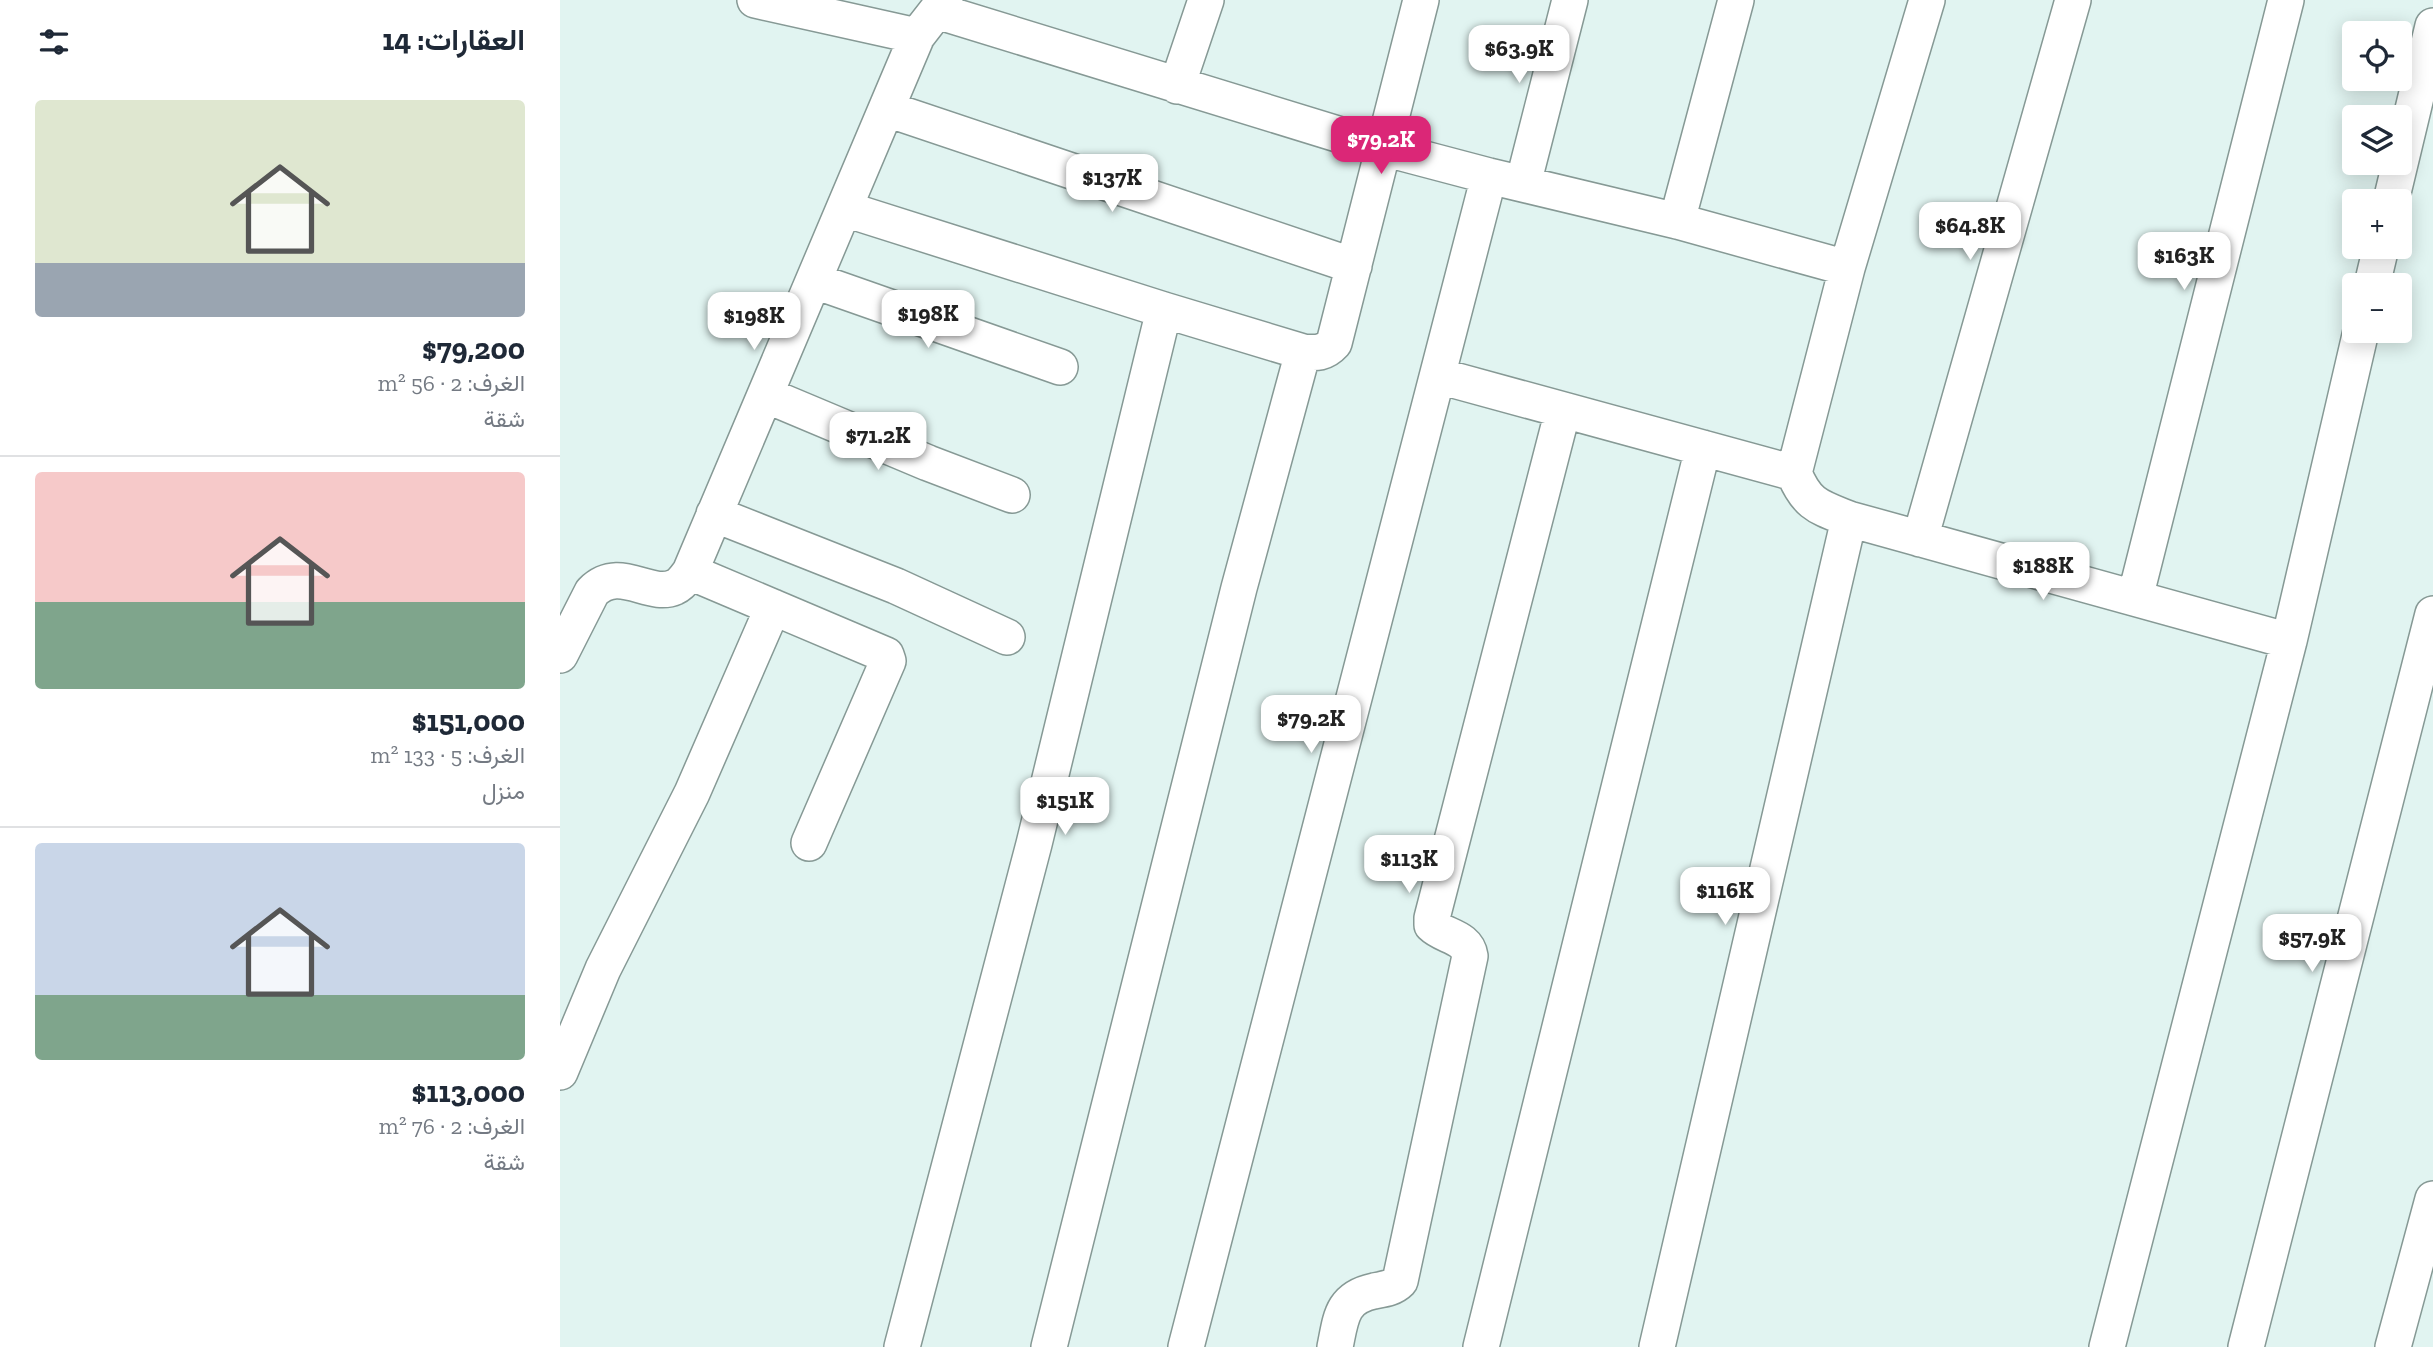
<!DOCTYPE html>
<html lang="ar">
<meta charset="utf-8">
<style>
body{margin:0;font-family:"Zilla Slab",Vazirmatn,serif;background:#f6f6f7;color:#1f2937;direction:rtl;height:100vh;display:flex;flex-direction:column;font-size:26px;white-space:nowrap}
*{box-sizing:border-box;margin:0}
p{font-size:23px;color:#747a83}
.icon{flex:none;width:38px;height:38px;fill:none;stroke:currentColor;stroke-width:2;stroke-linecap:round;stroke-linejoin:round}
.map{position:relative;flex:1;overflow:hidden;direction:ltr}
.details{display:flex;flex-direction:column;background:#fff;width:560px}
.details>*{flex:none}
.tools{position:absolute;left:1782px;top:21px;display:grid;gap:14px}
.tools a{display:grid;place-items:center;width:70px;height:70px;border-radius:7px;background:#fff;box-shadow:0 4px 18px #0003;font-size:35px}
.price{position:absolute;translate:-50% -60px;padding:0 16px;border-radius:14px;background:#fff;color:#222;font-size:23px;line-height:46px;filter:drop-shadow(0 2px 4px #0008)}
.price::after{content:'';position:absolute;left:50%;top:42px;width:21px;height:16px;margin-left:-10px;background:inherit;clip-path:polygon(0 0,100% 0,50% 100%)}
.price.active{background:#db2777;color:#fff}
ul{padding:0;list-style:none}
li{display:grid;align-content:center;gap:14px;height:371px;padding:0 35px}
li+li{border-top:2px solid #e0e1e3}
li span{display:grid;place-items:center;height:217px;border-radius:7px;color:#555}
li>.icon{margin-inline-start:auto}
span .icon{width:126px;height:126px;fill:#fffc;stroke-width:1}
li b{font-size:30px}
h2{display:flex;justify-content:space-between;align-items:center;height:84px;padding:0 35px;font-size:30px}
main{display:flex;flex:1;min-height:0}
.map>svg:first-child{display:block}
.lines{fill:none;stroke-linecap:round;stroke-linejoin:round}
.minor-casing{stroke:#869995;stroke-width:38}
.minor{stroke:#fff;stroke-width:35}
</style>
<main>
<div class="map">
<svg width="1873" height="1347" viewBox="0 0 1873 1347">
<rect width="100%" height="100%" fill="#e1f4f1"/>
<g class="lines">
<g class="minor-casing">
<path id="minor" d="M 195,0 L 357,36
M 1367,0 L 1287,268 L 1234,473 C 1247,505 1259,507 1289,519 L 1729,641
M 377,11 L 823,148 L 929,176 L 1117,221 L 1287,268
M 617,86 L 646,0
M 327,109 L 794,266
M 963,184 L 1010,0
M 1831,201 L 1873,26
M 285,209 L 604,310 L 743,352 C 756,353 764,354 774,343 L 861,0
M 1117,221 L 1176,0
M 255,281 L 500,367
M 1812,285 L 1821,247
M 879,376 L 1234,473
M 206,395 L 368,463 L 452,495
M 154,514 L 336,586 L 447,637
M 1360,539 L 1513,0
M 130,572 L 326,655 L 328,661 L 249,843
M 1575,598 L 1726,0
M 0,655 L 32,592 C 60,564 89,599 115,587 C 122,584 126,577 130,572 L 357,36 L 385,0
M 0,1072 L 43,969 L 132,793 L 213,607
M 342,1347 L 474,844 L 604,310
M 489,1347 L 679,588 L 743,352
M 626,1347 L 929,176
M 775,1347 C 781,1318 781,1298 814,1291 C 825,1289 833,1288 840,1281 L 910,956 C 907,936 884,937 872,925 L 872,918 L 1003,410
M 921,1347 L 1143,448
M 1097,1347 L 1289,519
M 1547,1347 L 1729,641 L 1801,331
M 1686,1347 L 1873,614
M 1833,1347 L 1873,1199"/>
</g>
<use href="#minor" class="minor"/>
</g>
</svg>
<div class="tools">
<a><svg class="icon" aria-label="locate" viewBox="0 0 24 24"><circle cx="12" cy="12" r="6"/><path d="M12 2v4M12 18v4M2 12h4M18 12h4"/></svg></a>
<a><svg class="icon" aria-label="layers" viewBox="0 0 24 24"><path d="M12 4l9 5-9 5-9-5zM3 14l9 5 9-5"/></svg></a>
<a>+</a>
<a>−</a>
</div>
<b class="price" style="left:959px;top:85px">$63.9K</b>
<b class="price active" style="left:821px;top:176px">$79.2K</b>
<b class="price" style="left:552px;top:214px">$137K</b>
<b class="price" style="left:1410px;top:262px">$64.8K</b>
<b class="price" style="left:1624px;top:292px">$163K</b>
<b class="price" style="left:368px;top:350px">$198K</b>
<b class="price" style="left:194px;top:352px">$198K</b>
<b class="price" style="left:318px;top:472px">$71.2K</b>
<b class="price" style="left:1483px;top:602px">$188K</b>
<b class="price" style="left:751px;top:755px">$79.2K</b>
<b class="price" style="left:505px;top:837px">$151K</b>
<b class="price" style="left:849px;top:895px">$113K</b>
<b class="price" style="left:1165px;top:927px">$116K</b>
<b class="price" style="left:1752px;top:974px">$57.9K</b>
</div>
<section class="details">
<h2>العقارات: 14<svg class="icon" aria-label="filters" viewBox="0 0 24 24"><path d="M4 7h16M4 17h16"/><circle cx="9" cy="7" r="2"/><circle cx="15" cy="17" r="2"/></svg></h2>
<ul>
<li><span style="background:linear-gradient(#dfe7d0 75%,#9aa5b1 0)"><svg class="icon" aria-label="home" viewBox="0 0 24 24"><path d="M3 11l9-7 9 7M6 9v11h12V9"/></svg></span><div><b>$79,200</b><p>الغرف: 2 · 56 m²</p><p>شقة</p></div></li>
<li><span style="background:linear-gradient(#f6c9c9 60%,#7fa58c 0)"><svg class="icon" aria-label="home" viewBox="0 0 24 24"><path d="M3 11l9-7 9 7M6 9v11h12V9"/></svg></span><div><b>$151,000</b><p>الغرف: 5 · 133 m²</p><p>منزل</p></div></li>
<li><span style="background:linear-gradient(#c9d6e8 70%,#7fa58c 0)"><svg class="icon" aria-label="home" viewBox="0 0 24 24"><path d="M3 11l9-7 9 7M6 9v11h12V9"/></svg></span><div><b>$113,000</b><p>الغرف: 2 · 76 m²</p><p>شقة</p></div></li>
</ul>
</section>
</main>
